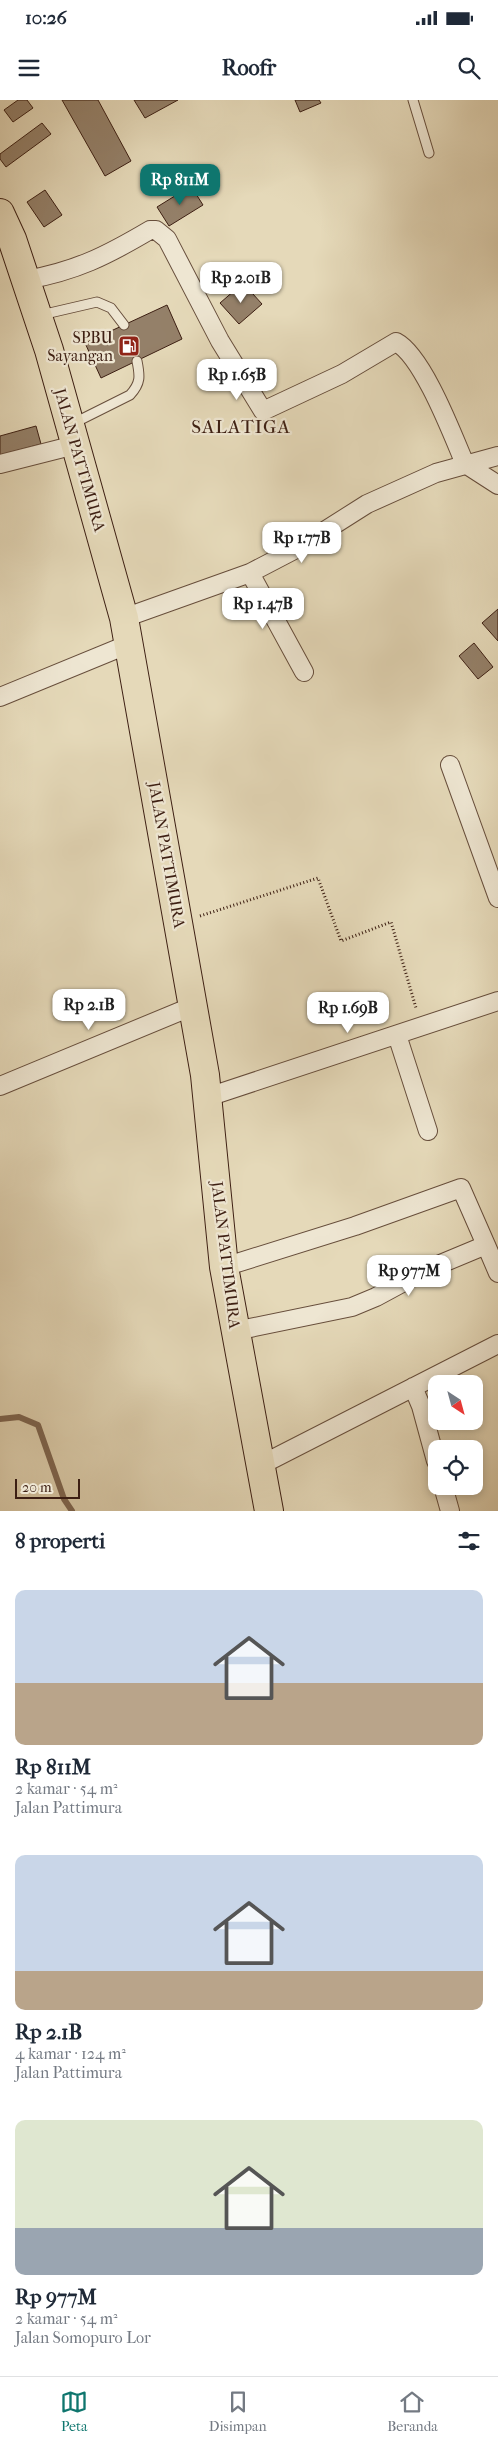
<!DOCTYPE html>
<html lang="id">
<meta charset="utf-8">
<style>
body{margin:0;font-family:"IM FELL French Canon",serif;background:#f6f6f7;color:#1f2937;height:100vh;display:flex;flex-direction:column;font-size:19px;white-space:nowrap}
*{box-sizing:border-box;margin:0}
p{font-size:16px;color:#747a83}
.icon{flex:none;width:28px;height:28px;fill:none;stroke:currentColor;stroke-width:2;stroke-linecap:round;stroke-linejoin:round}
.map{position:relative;height:1411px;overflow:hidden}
.side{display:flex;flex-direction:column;background:#fff;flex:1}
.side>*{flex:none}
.needle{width:32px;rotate:144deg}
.controls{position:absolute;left:428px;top:1275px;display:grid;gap:10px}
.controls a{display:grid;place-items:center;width:55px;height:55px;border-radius:10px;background:#fff;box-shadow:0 2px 8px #0003;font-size:25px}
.scale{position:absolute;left:15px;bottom:12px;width:65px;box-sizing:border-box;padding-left:5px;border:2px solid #3d1f13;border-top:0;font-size:14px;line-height:18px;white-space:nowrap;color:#3d1f13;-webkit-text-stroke:4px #eee6d2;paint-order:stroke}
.price{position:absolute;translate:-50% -42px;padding:0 11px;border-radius:10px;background:#fff;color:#222;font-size:16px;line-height:32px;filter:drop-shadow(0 1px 2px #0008)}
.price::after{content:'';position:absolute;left:50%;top:30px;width:15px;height:11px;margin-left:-8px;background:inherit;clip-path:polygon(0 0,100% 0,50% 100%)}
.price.selected{background:#0f766e;color:#fff}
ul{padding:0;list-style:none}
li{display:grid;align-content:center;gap:10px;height:265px;padding:0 15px}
li span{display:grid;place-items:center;height:155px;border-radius:10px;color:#555}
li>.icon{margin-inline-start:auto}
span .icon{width:90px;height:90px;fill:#fffc;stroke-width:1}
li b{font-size:21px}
h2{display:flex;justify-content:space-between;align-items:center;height:60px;padding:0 15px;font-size:21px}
.status{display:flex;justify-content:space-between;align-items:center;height:35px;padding:0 25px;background:#fff;direction:ltr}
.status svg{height:14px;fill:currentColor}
header{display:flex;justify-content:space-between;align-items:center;height:65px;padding:0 15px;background:#fff;font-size:22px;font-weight:700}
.tabs{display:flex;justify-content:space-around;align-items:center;height:70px;border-top:1px solid #e0e1e3;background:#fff;font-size:14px;color:#747a83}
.tabs a{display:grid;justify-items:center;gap:2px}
.tabs .selected{color:#0f766e}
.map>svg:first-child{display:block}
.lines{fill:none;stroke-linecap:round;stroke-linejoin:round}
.stream{stroke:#806955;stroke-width:6}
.building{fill:#948069;stroke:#3d1f13}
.service-casing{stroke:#674e3c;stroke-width:11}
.minor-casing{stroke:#674e3c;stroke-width:20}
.primary-casing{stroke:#3d1f13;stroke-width:30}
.path{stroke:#3d1f13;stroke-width:3;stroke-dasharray:1 2.5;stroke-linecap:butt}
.service{stroke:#eee6d2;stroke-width:9}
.minor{stroke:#eee6d2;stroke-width:18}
.primary{stroke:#e5d9b9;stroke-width:28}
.labels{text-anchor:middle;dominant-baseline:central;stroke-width:4.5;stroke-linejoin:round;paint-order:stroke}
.poi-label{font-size:16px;fill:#3d1f13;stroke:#eee6d2;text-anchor:end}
.street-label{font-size:16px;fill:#3d1f13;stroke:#eee6d2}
.quarter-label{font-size:19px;letter-spacing:1px;fill:#3d1f13;stroke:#eee6d2}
</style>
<div class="status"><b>10:26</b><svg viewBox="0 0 49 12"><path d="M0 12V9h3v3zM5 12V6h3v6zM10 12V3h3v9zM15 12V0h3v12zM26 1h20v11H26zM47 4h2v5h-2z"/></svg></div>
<header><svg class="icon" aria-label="menu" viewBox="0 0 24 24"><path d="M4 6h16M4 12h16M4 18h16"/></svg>Roofr<svg class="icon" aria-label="search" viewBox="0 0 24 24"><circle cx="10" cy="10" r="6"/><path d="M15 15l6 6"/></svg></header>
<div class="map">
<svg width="498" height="1411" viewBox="0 0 498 1411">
<rect width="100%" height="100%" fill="#e5d9b9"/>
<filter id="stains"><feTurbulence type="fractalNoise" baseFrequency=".004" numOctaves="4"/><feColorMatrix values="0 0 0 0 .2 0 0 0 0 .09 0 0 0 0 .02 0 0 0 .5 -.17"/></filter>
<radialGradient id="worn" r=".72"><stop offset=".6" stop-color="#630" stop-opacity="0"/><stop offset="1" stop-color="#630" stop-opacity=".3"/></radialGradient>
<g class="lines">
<path class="stream" d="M 0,1319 L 19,1317 L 38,1325 L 64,1399 L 72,1411"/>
</g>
<path class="building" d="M 18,0 L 27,0 L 33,8 L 13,22 L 4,10 Z
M 62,0 L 98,0 L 131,61 L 105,76 Z
M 134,0 L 178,0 L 145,18 Z
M 295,0 L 319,0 L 321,3 L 300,12 Z
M 42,23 L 51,34 L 6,67 L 0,59 L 0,54 Z
M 191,86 L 203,105 L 169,126 L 157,107 Z
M 45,90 L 62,115 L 44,127 L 27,102 Z
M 243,183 L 262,204 L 239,224 L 220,203 Z
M 167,205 L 182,239 L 101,278 L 85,243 Z
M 36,326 L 41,344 L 0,355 L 0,336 Z
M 498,509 L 498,541 L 482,523 Z
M 474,543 L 493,567 L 478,579 L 459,556 Z"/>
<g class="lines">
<g class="service-casing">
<path id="service" d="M 413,0 L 429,53
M 41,215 L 97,202 L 111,208 L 124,225
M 72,324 L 130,295 C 141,283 140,276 137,261"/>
</g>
<g class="minor-casing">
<path id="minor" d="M 26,180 C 76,171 106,156 150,130 L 156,130 L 167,139 L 220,241 L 263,311 L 342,274 L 396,242 C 423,256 453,336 465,364
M 0,364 L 75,345
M 467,365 L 498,385
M 250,473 L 304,572
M 124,518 L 250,473 L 296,449 L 367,404 L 436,373 L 498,356
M 0,597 L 129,544
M 450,665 L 498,798
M 397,935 L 428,1031
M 0,986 L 193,906
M 208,997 L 498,901
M 486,1145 L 498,1173
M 224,1167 L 355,1126 L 461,1088 L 486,1145 L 426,1170 L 376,1197 L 352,1207 L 235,1231
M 413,1287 L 421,1306 L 436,1361
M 259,1366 L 498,1244
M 443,1386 L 450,1411"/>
</g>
<g class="primary-casing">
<path id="primary" d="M 0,113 L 12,139 L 49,250 L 124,518 L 205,975 L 224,1167 L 269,1411"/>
</g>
<path class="path" d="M 200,816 L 318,778 L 341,841 L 391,822 L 416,908"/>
<use href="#service" class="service"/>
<use href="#minor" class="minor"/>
<use href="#primary" class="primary"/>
</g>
<defs>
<g id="fuel-square" transform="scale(1.125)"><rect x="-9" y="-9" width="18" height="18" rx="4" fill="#8f2418" stroke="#eee6d2"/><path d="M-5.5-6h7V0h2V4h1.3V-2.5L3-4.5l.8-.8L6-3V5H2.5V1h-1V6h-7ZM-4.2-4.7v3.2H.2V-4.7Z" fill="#fff"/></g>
</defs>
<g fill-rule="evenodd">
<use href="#fuel-square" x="129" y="246"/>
</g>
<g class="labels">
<g class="poi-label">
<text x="113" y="237">SPBU<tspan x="113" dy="18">Sayangan</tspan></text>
</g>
<g class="street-label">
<text transform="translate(80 360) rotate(74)">JALAN PATTIMURA</text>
<text transform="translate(167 755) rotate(80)">JALAN PATTIMURA</text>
<text transform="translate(226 1155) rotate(83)">JALAN PATTIMURA</text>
</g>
<g class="quarter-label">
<text x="241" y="327">SALATIGA</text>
</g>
</g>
<rect width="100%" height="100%" filter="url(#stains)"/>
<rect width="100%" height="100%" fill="url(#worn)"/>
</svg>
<div class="controls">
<a><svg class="needle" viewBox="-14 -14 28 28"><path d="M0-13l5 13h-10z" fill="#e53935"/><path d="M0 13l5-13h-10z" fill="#747a83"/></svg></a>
<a><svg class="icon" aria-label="locate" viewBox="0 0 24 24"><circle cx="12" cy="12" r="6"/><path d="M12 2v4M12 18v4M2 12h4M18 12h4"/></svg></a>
</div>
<div class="scale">20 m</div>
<b class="price selected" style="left:180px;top:106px">Rp 811M</b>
<b class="price" style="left:241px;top:204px">Rp 2.01B</b>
<b class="price" style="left:237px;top:301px">Rp 1.65B</b>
<b class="price" style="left:302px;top:464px">Rp 1.77B</b>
<b class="price" style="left:263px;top:530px">Rp 1.47B</b>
<b class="price" style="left:89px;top:931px">Rp 2.1B</b>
<b class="price" style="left:348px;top:934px">Rp 1.69B</b>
<b class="price" style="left:409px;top:1197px">Rp 977M</b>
</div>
<section class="side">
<h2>8 properti<svg class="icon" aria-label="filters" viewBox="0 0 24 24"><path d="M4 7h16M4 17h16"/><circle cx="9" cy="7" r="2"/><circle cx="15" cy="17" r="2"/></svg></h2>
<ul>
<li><span style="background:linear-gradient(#c9d6e8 60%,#b9a48a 0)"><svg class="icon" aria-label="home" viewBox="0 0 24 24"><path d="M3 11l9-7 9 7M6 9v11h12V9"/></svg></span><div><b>Rp 811M</b><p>2 kamar · 54 m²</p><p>Jalan Pattimura</p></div></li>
<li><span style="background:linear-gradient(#c9d6e8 75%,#b9a48a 0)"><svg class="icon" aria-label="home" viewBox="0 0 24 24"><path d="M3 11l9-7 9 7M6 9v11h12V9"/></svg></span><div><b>Rp 2.1B</b><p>4 kamar · 124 m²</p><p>Jalan Pattimura</p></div></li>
<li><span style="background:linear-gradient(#dfe7d0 70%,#9aa5b1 0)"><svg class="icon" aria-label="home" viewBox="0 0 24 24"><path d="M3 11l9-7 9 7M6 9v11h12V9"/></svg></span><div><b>Rp 977M</b><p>2 kamar · 54 m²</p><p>Jalan Somopuro Lor</p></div></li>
</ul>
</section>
<nav class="tabs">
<a class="selected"><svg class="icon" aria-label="map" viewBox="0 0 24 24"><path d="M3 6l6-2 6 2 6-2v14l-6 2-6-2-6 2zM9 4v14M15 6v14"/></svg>Peta</a>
<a><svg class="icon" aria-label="saved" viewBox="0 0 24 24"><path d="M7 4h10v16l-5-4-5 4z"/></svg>Disimpan</a>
<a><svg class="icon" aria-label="home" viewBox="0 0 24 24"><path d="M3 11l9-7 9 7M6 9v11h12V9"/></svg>Beranda</a>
</nav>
